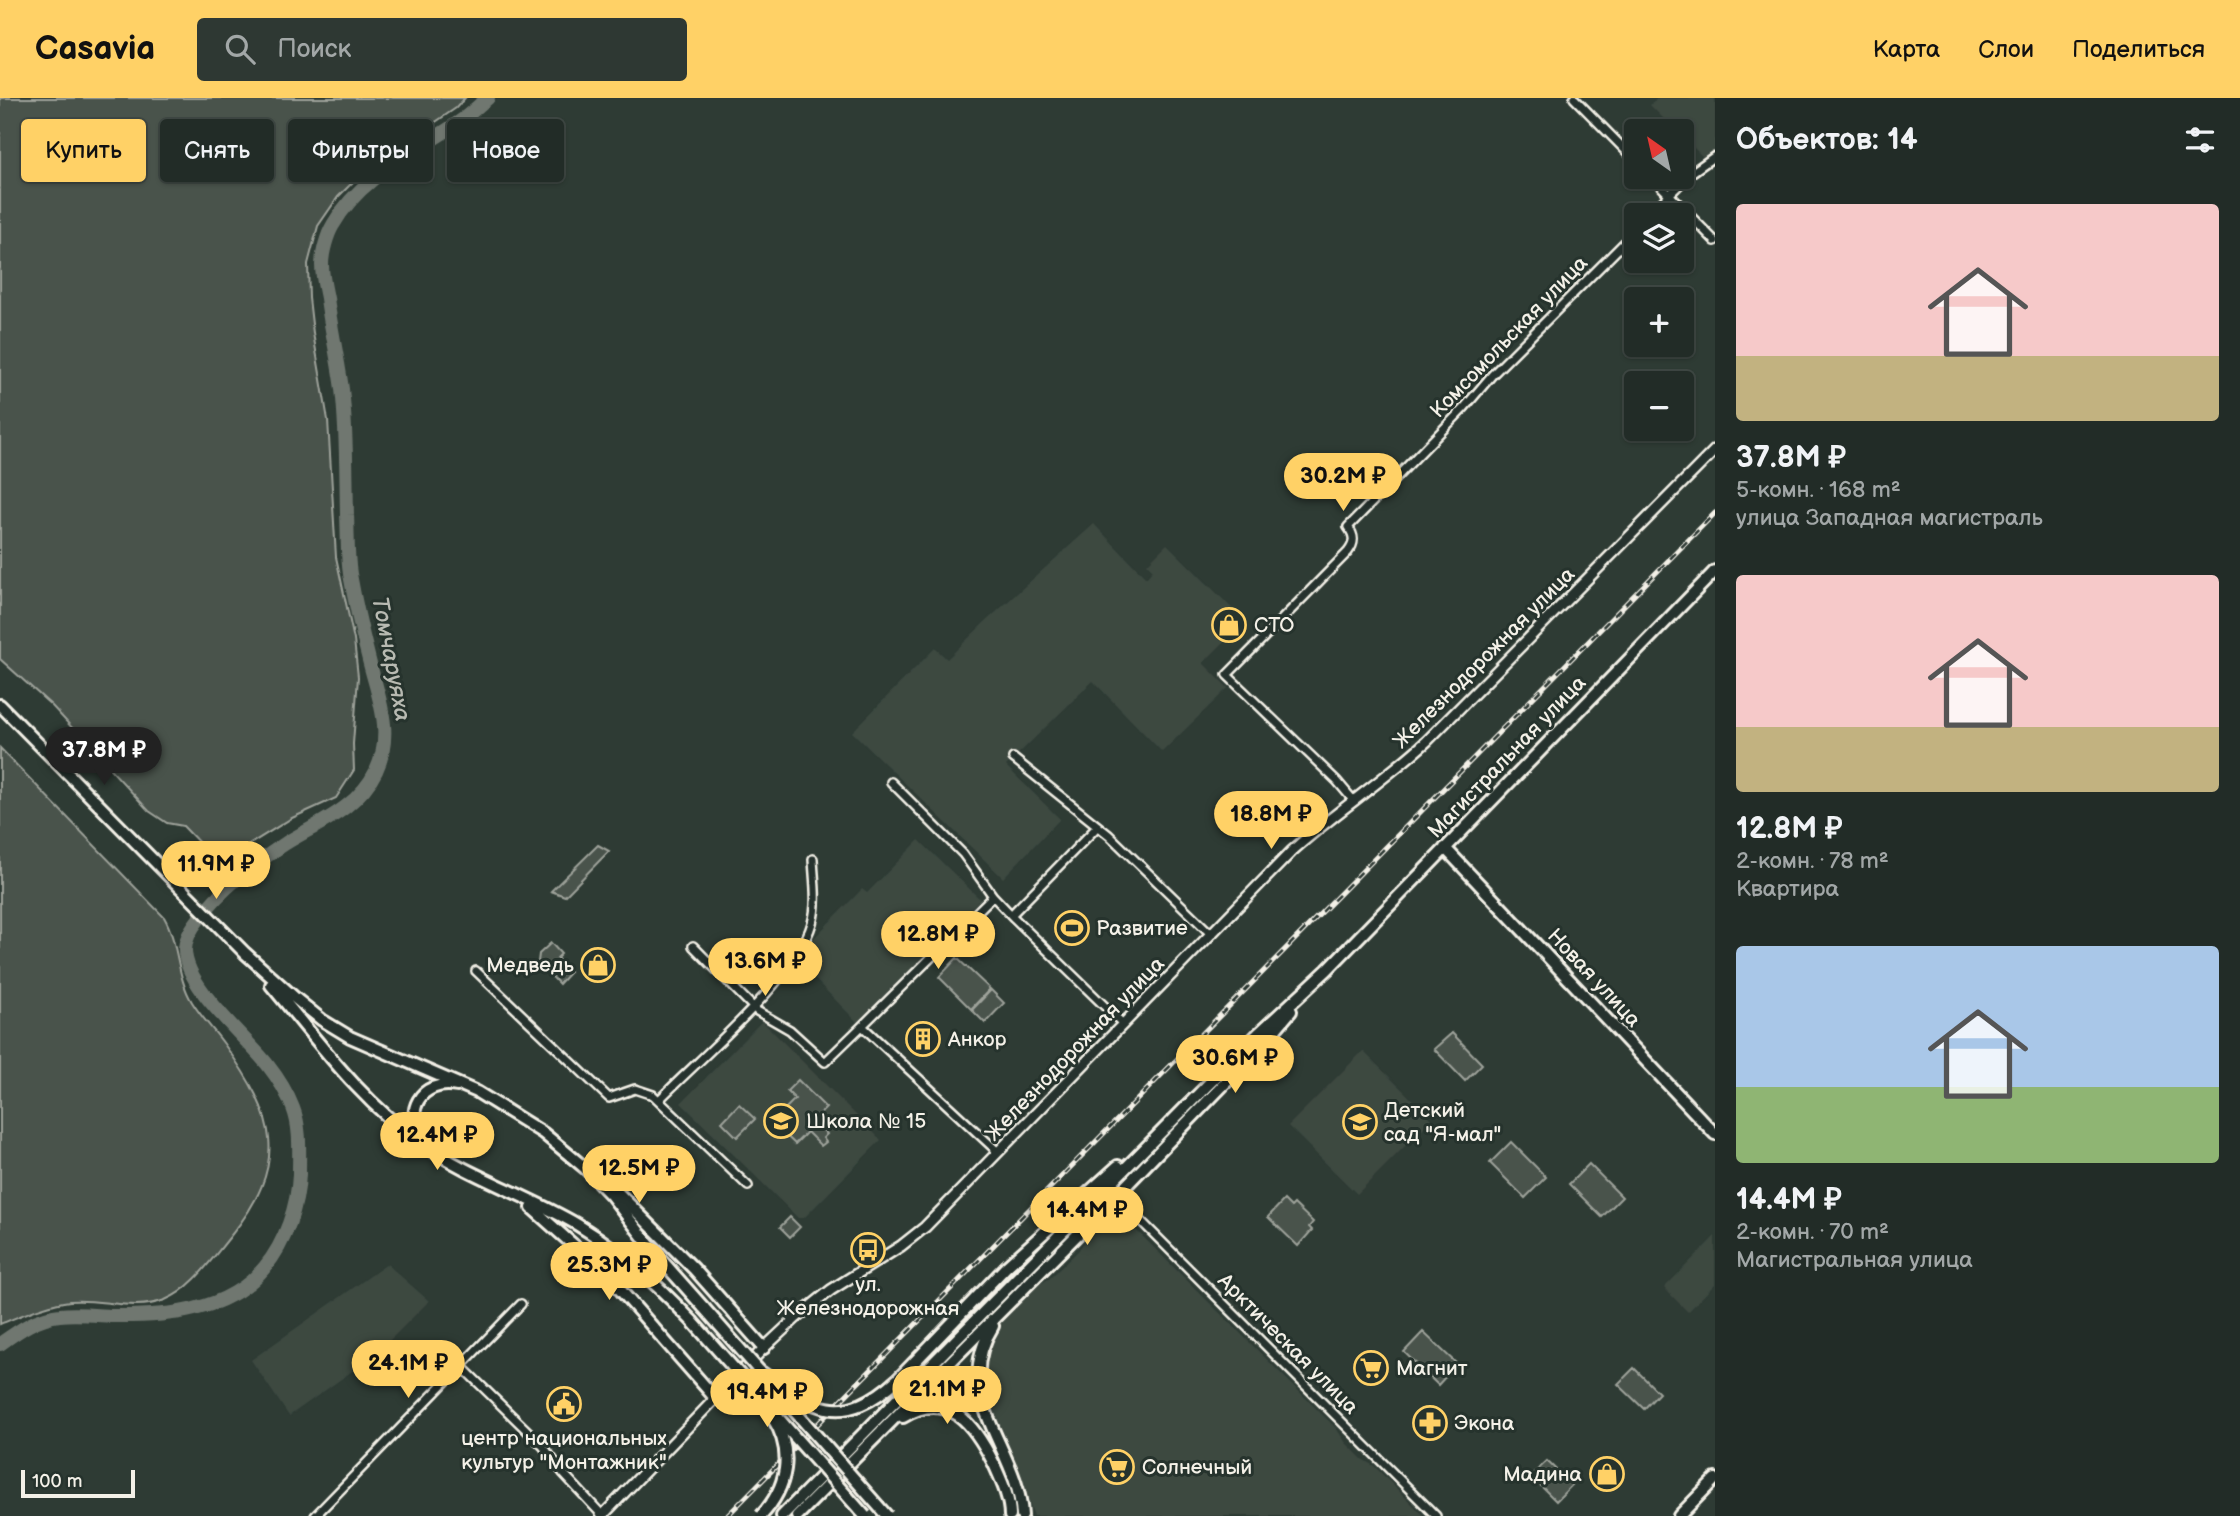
<!DOCTYPE html>
<html lang="ru">
<meta charset="utf-8">
<style>
body{margin:0;font-family:"Balsamiq Sans",sans-serif;background:#2e3833;color:#f1f3f6;height:100vh;display:flex;flex-direction:column;font-size:26px;white-space:nowrap}
*{box-sizing:border-box;margin:0}
p{font-size:23px;color:#a2a7a7}
.icon{flex:none;width:38px;height:38px;fill:none;stroke:currentColor;stroke-width:2;stroke-linecap:round;stroke-linejoin:round}
.map{position:relative;flex:1;overflow:hidden}
.drawer{display:flex;flex-direction:column;background:#222c27;width:525px}
.drawer>*{flex:none}
.hud{position:absolute;left:21px;top:21px;width:665px;height:63px;display:flex;gap:14px}
.needle{width:46px;rotate:326deg}
.controls{position:absolute;left:1624px;top:21px;display:grid;gap:14px}
.controls a{display:grid;place-items:center;width:70px;height:70px;border-radius:7px;background:#222c27;box-shadow:0 2px 5px #0004,0 0 0 2px #3f4844;font-size:35px}
.scale{position:absolute;left:21px;bottom:18px;width:114px;box-sizing:border-box;padding-left:7px;border:4px solid #f4f1e8;border-top:0;font-size:19px;line-height:24px;white-space:nowrap;color:#f4f1e8;-webkit-text-stroke:5px #26332d;paint-order:stroke}
.price{position:absolute;translate:-50% -60px;padding:0 16px;border-radius:24px;background:#ffd166;color:#111;font-size:23px;line-height:46px;filter:drop-shadow(0 2px 4px #0008)}
.price::after{content:'';position:absolute;left:50%;top:42px;width:21px;height:16px;margin-left:-10px;background:inherit;clip-path:polygon(0 0,100% 0,50% 100%)}
.price.selected{background:#222;color:#fff}
ul{padding:0;list-style:none}
li{display:grid;align-content:center;gap:14px;height:371px;padding:0 21px}
li span{display:grid;place-items:center;height:217px;border-radius:7px;color:#555}
li>.icon{margin-inline-start:auto}
span .icon{width:126px;height:126px;fill:#fffc;stroke-width:1}
li b{font-size:30px}
h2{display:flex;justify-content:space-between;align-items:center;height:84px;padding:0 21px;font-size:30px}
.tag{padding:0 24px;border-radius:7px;background:#222c27;box-shadow:0 2px 5px #0004,0 0 0 2px #3f4844;font-size:24px;line-height:63px}
.tag.selected{background:#ffd166;color:#111}
header{display:flex;align-items:center;gap:42px;box-sizing:border-box;height:98px;padding:0 35px;background:#ffd166;color:#111}
header strong{font-size:33px}
nav{display:flex;gap:38px;margin-inline-start:auto;font-size:24px}
.search{width:490px;height:63px;background:#2e3833;display:flex;align-items:center;gap:18px;box-sizing:border-box;padding:0 24px;border-radius:7px;color:#a2a7a7;font-size:26px}
main{display:flex;flex:1;min-height:0}
.map>svg:first-child{display:block}
.built{fill:#3c4841}
.green{fill:#48524c;stroke:#9ea29a;stroke-width:2}
.lines{fill:none;stroke-linecap:round;stroke-linejoin:round}
.river{stroke:#6f7770;stroke-width:14}
.minor-casing{stroke:#f4f1e8;stroke-width:12}
.tertiary-casing{stroke:#f4f1e8;stroke-width:14}
.secondary-casing{stroke:#f4f1e8;stroke-width:16}
.minor{stroke:#26332d;stroke-width:7}
.tertiary{stroke:#26332d;stroke-width:9}
.secondary{stroke:#26332d;stroke-width:10}
.rail-casing{stroke:#f4f1e8;stroke-width:5}
.rail{stroke:#26332d;stroke-width:2.5;stroke-dasharray:8;stroke-linecap:butt}
.secondary-bridge-casing{stroke:#f4f1e8;stroke-width:16;stroke-linecap:butt}
.secondary-bridge{stroke:#26332d;stroke-width:10}
.labels{text-anchor:middle;dominant-baseline:central;stroke-width:6;stroke-linejoin:round;paint-order:stroke}
.street-label{font-size:21px;fill:#f4f1e8;stroke:#26332d}
.poi-label{font-size:21px;fill:#f4f1e8;stroke:#26332d;text-anchor:start}
.water-label{font-size:23px;font-style:italic;fill:#b8bab2;stroke:#26332d}
</style>
<header>
<strong>Casavia</strong>
<div class="search"><svg class="icon" aria-label="search" viewBox="0 0 24 24"><circle cx="10" cy="10" r="6"/><path d="M15 15l6 6"/></svg>Поиск</div>
<nav><a>Карта</a><a>Слои</a><a>Поделиться</a></nav>
</header>
<main>
<div class="map">
<svg width="1715" height="1418" viewBox="0 0 1715 1418">
<rect width="100%" height="100%" fill="#2e3b34"/>
<filter id="ink" filterUnits="userSpaceOnUse"><feTurbulence type="fractalNoise" baseFrequency=".0143" numOctaves="2"/><feDisplacementMap in="SourceGraphic" scale="14" xChannelSelector="R" yChannelSelector="G"/><feConvolveMatrix kernelMatrix="1 2 1 2 8 2 1 2 1" color-interpolation-filters="sRGB"/></filter>
<g filter="url(#ink)">
<path class="built" d="M 1658,0 L 1715,0 L 1715,51 L 1705,61 L 1682,38 L 1682,33 L 1676,33 L 1650,7 Z
M 1094,426 L 1146,480 L 1153,472 L 1147,466 L 1167,446 L 1245,523 L 1203,565 L 1228,590 L 1162,654 L 1093,583 L 1006,668 L 1060,721 L 1003,780 L 852,634 L 935,550 L 947,561 L 985,524 Z
M 919,742 L 980,801 L 858,925 L 798,864 L 812,842 L 862,791 L 867,795 Z
M 762,923 L 881,1042 L 804,1120 L 798,1120 L 681,1005 Z
M 1363,953 L 1432,1021 L 1357,1096 L 1288,1028 Z
M 1116,1117 L 1125,1121 L 1336,1330 L 1346,1345 L 1362,1361 L 1374,1368 L 1424,1418 L 1034,1418 L 988,1296 L 984,1272 L 987,1253 L 1001,1224 L 1040,1186 L 1050,1180 L 1078,1153 L 1088,1138 L 1107,1120 Z
M 1715,1138 L 1715,1186 L 1688,1214 L 1664,1190 Z
M 387,1166 L 429,1203 L 375,1257 L 289,1318 L 251,1262 Z"/>
<path class="green" d="M 0,0 L 465,0 L 456,10 L 364,73 L 338,99 L 318,128 L 308,166 L 309,200 L 313,235 L 328,322 L 336,459 L 354,542 L 358,579 L 353,646 L 354,672 L 336,700 L 292,720 L 229,759 L 207,753 L 183,728 L 167,725 L 149,713 L 52,608 L 0,561 Z
M 0,650 L 164,819 C 179,845 176,878 192,904 C 201,919 214,932 224,946 C 277,1019 290,1066 229,1140 C 211,1162 192,1191 165,1202 C 133,1214 102,1200 70,1203 C 46,1206 23,1217 0,1226 Z
M 598,747 L 609,753 L 565,798 L 551,793 Z
M 551,845 L 561,856 L 557,860 L 570,874 L 559,886 L 538,864 L 539,856 Z
M 957,860 L 990,891 L 971,911 L 939,879 Z
M 991,892 L 1004,905 L 985,925 L 972,912 Z
M 1452,935 L 1482,966 L 1465,983 L 1434,951 Z
M 798,982 L 826,1010 L 813,1023 L 827,1036 L 823,1040 L 826,1044 L 821,1048 L 807,1034 L 795,1046 L 772,1024 L 795,1001 L 787,993 Z
M 739,1006 L 755,1021 L 737,1039 L 722,1024 Z
M 1511,1044 L 1546,1079 L 1525,1100 L 1490,1065 Z
M 1589,1066 L 1622,1099 L 1602,1119 L 1569,1086 Z
M 1284,1102 L 1291,1109 L 1294,1106 L 1313,1124 L 1309,1129 L 1312,1132 L 1298,1148 L 1268,1119 Z
M 790,1119 L 800,1129 L 790,1139 L 780,1129 Z
M 1423,1234 L 1457,1266 L 1438,1287 L 1404,1254 Z
M 1634,1270 L 1659,1295 L 1644,1311 L 1618,1286 Z
M 1547,1363 L 1572,1387 L 1556,1403 L 1531,1378 Z"/>
<g class="lines">
<path class="river" d="M 0,1246 C 18,1233 37,1219 60,1217 C 76,1215 94,1217 110,1218 C 164,1219 228,1215 265,1169 C 285,1145 298,1108 299,1076 C 299,1054 301,1030 293,1010 C 287,994 278,980 267,966 C 246,939 185,889 185,852 C 185,841 191,831 198,822 C 220,791 254,766 286,745 C 319,725 358,710 376,673 C 395,633 377,597 368,558 C 361,531 355,504 350,476 C 347,457 348,437 347,417 C 346,375 347,333 342,291 C 338,261 331,231 327,200 C 325,190 322,178 322,167 C 322,155 327,137 333,127 C 362,76 417,54 462,22 C 471,15 479,7 488,0"/>
<g class="minor-casing">
<path id="minor" d="M 1574,0 L 1636,63
M 1652,79 L 1715,143
M 1649,117 L 1691,75 L 1715,58
M 1013,660 L 1109,737 L 1211,836
M 891,684 L 963,756 L 993,798 L 1014,820 L 1123,926
M 1353,702 L 1337,683 L 1227,577 L 1348,454 C 1355,445 1355,438 1348,429 L 1464,310 L 1492,277 L 1636,133
M 1011,817 L 1098,728
M 693,848 L 757,913 L 790,932 L 825,964 L 862,928 L 998,1054
M 476,873 L 609,1000 L 635,991 L 653,997 L 748,1088
M 862,928 L 993,798
M 659,1002 C 700,960 797,879 812,825 C 818,805 814,782 813,761
M 1116,1098 L 1436,1418
M 461,1268 L 543,1348 L 563,1375 L 603,1418
M 315,1418 L 521,1206"/>
</g>
<g class="tertiary-casing">
<path id="tertiary" d="M 602,1418 L 764,1250 L 796,1220 L 831,1192 L 901,1148 L 925,1129 L 1292,753 C 1335,714 1385,682 1427,643 L 1715,352"/>
</g>
<g class="secondary-casing">
<path id="secondary" d="M 0,607 L 245,855 L 296,901 L 322,922 L 350,939 L 477,994 L 543,1035 L 585,1070 L 611,1097 L 656,1156 L 704,1210
M 1445,750 L 1715,1036
M 271,887 C 318,943 360,1003 421,1045 C 470,1079 527,1097 578,1127 C 621,1153 658,1187 692,1223
M 424,1043 C 402,1015 420,981 457,988
M 616,1093 L 694,1171 L 764,1250
M 532,1110 L 608,1178 L 716,1301
M 1006,1169 L 1118,1068
M 993,1228 C 949,1298 1019,1351 1022,1418
M 903,1319 C 949,1290 975,1328 994,1366 C 1001,1382 1010,1400 1010,1418
M 782,1418 L 1258,936 L 1327,872 L 1715,473
M 797,1418 L 1116,1098 L 1263,946 L 1291,913
M 1679,1418 L 1715,1381"/>
</g>
<use href="#minor" class="minor"/>
<use href="#tertiary" class="tertiary"/>
<use href="#secondary" class="secondary"/>
<g class="rail-casing">
<path id="rail" d="M 727,1418 L 1715,415"/>
</g>
<use href="#rail" class="rail"/>
<g class="secondary-bridge-casing">
<path id="secondary-bridge" d="M 704,1210 L 887,1418
M 692,1223 L 865,1418
M 761,1274 C 814,1312 843,1331 898,1281 L 1006,1169
M 761,1418 C 788,1389 794,1354 773,1320"/>
</g>
<use href="#secondary-bridge" class="secondary-bridge"/>
</g>
</g>
<defs>
<g id="shop-ring" transform="scale(1.75)"><circle r="9.5" fill="#26332d" stroke="#ffd166" stroke-width="1.5"/><path d="M-5-2.5h2.3a2.7 3.5 0 0 1 5.4 0H5L5.5 6h-11ZM-1.5-2.5h3a1.5 2.3 0 0 0-3 0Z" fill="#ffd166"/></g>
<g id="stadium-ring" transform="scale(1.75)"><circle r="9.5" fill="#26332d" stroke="#ffd166" stroke-width="1.5"/><path d="M0-5a6.5 5 0 1 0 0 10a6.5 5 0 1 0 0-10ZM-3.5-1.8h7v3.6h-7Z" fill="#ffd166"/></g>
<g id="building-ring" transform="scale(1.75)"><circle r="9.5" fill="#26332d" stroke="#ffd166" stroke-width="1.5"/><path d="M-4-6H4V6H1V3H-1V6H-4ZM-2.5-4.3h1.7v1.8h-1.7ZM.8-4.3h1.7v1.8H.8ZM-2.5-1h1.7V.8h-1.7ZM.8-1h1.7V.8H.8Z" fill="#ffd166"/></g>
<g id="school-ring" transform="scale(1.75)"><circle r="9.5" fill="#26332d" stroke="#ffd166" stroke-width="1.5"/><path d="M0-5L7-2L0 1L-7-2ZM-4 1L0 2.5L4 1V4Q0 6-4 4Z" fill="#ffd166"/></g>
<g id="bus-ring" transform="scale(1.75)"><circle r="9.5" fill="#26332d" stroke="#ffd166" stroke-width="1.5"/><path d="M-5-6H5V4H4V6H2V4H-2V6H-4V4H-5ZM-3.5-4V0h7V-4ZM-3.5 1.2v1.5H-2V1.2ZM2 1.2v1.5H3.5V1.2Z" fill="#ffd166"/></g>
<g id="supermarket-ring" transform="scale(1.75)"><circle r="9.5" fill="#26332d" stroke="#ffd166" stroke-width="1.5"/><path d="M-6-5.5h2.5l.6 2H6L4.5 2H-2.5L-4.4-4H-6ZM-1.5 3.2a1.3 1.3 0 1 0 .1 0ZM3 3.2a1.3 1.3 0 1 0 .1 0Z" fill="#ffd166"/></g>
<g id="civic-ring" transform="scale(1.75)"><circle r="9.5" fill="#26332d" stroke="#ffd166" stroke-width="1.5"/><path d="M-.6-6.5H3V-4.5H.6V-3L4-1V1h2V6H-6V1h2V-1L-.6-3ZM-1.2 2.5V6h2.4V2.5Z" fill="#ffd166"/></g>
<g id="pharmacy-ring" transform="scale(1.75)"><circle r="9.5" fill="#26332d" stroke="#ffd166" stroke-width="1.5"/><path d="M-2-6h4v4h4v4h-4v4h-4v-4h-4v-4h4Z" fill="#ffd166"/></g>
</defs>
<g fill-rule="evenodd">
<use href="#shop-ring" x="1229" y="527"/>
<use href="#stadium-ring" x="1072" y="830"/>
<use href="#shop-ring" x="598" y="867"/>
<use href="#building-ring" x="923" y="941"/>
<use href="#school-ring" x="781" y="1023"/>
<use href="#school-ring" x="1360" y="1024"/>
<use href="#bus-ring" x="868" y="1152"/>
<use href="#supermarket-ring" x="1371" y="1270"/>
<use href="#civic-ring" x="564" y="1306"/>
<use href="#pharmacy-ring" x="1430" y="1325"/>
<use href="#supermarket-ring" x="1117" y="1369"/>
<use href="#shop-ring" x="1607" y="1376"/>
</g>
<g class="labels">
<g class="street-label">
<text transform="translate(1509 239) rotate(-46)">Комсомольская улица</text>
<text transform="translate(1484 560) rotate(-45)">Железнодорожная улица</text>
<text transform="translate(1507 659) rotate(-46)">Магистральная улица</text>
<text transform="translate(1594 880) rotate(47)">Новая улица</text>
<text transform="translate(1075 951) rotate(-46)">Железнодорожная улица</text>
<text transform="translate(1288 1246) rotate(45)">Арктическая улица</text>
</g>
<g class="poi-label">
<text x="1254" y="527">СТО</text>
<text x="1096" y="830">Развитие</text>
<text x="574" y="867" text-anchor="end">Медведь</text>
<text x="948" y="941">Анкор</text>
<text x="1384" y="1012">Детский<tspan x="1384" dy="24">сад "Я-мал"</tspan></text>
<text x="806" y="1023">Школа № 15</text>
<text x="868" y="1186" text-anchor="middle">ул.<tspan x="868" dy="24">Железнодорожная</tspan></text>
<text x="1396" y="1270">Магнит</text>
<text x="1454" y="1325">Экона</text>
<text x="564" y="1340" text-anchor="middle">центр национальных<tspan x="564" dy="24">культур "Монтажник"</tspan></text>
<text x="1142" y="1369">Солнечный</text>
<text x="1582" y="1376" text-anchor="end">Мадина</text>
</g>
<g class="water-label">
<text transform="translate(391 561) rotate(79)">Томчаруяха</text>
</g>
</g>
</svg>
<div class="controls">
<a><svg class="needle" viewBox="-14 -14 28 28"><path d="M0-13l5 13h-10z" fill="#e53935"/><path d="M0 13l5-13h-10z" fill="#a2a7a7"/></svg></a>
<a><svg class="icon" aria-label="layers" viewBox="0 0 24 24"><path d="M12 4l9 5-9 5-9-5zM3 14l9 5 9-5"/></svg></a>
<a>+</a>
<a>−</a>
</div>
<div class="scale">100 m</div>
<b class="price" style="left:1343px;top:415px">30.2M ₽</b>
<b class="price selected" style="left:104px;top:689px">37.8M ₽</b>
<b class="price" style="left:1271px;top:753px">18.8M ₽</b>
<b class="price" style="left:216px;top:803px">11.9M ₽</b>
<b class="price" style="left:938px;top:873px">12.8M ₽</b>
<b class="price" style="left:765px;top:900px">13.6M ₽</b>
<b class="price" style="left:1235px;top:997px">30.6M ₽</b>
<b class="price" style="left:437px;top:1074px">12.4M ₽</b>
<b class="price" style="left:639px;top:1107px">12.5M ₽</b>
<b class="price" style="left:1087px;top:1149px">14.4M ₽</b>
<b class="price" style="left:609px;top:1204px">25.3M ₽</b>
<b class="price" style="left:408px;top:1302px">24.1M ₽</b>
<b class="price" style="left:947px;top:1328px">21.1M ₽</b>
<b class="price" style="left:767px;top:1331px">19.4M ₽</b>
<div class="hud">
<a class="tag selected">Купить</a>
<a class="tag">Снять</a>
<a class="tag">Фильтры</a>
<a class="tag">Новое</a>
</div>
</div>
<section class="drawer">
<h2>Объектов: 14<svg class="icon" aria-label="filters" viewBox="0 0 24 24"><path d="M4 7h16M4 17h16"/><circle cx="9" cy="7" r="2"/><circle cx="15" cy="17" r="2"/></svg></h2>
<ul>
<li><span style="background:linear-gradient(#f6c9c9 70%,#c2b280 0)"><svg class="icon" aria-label="home" viewBox="0 0 24 24"><path d="M3 11l9-7 9 7M6 9v11h12V9"/></svg></span><div><b>37.8M ₽</b><p>5-комн. · 168 m²</p><p>улица Западная магистраль</p></div></li>
<li><span style="background:linear-gradient(#f6c9c9 70%,#c2b280 0)"><svg class="icon" aria-label="home" viewBox="0 0 24 24"><path d="M3 11l9-7 9 7M6 9v11h12V9"/></svg></span><div><b>12.8M ₽</b><p>2-комн. · 78 m²</p><p>Квартира</p></div></li>
<li><span style="background:linear-gradient(#a9c7e8 65%,#8fb573 0)"><svg class="icon" aria-label="home" viewBox="0 0 24 24"><path d="M3 11l9-7 9 7M6 9v11h12V9"/></svg></span><div><b>14.4M ₽</b><p>2-комн. · 70 m²</p><p>Магистральная улица</p></div></li>
</ul>
</section>
</main>
